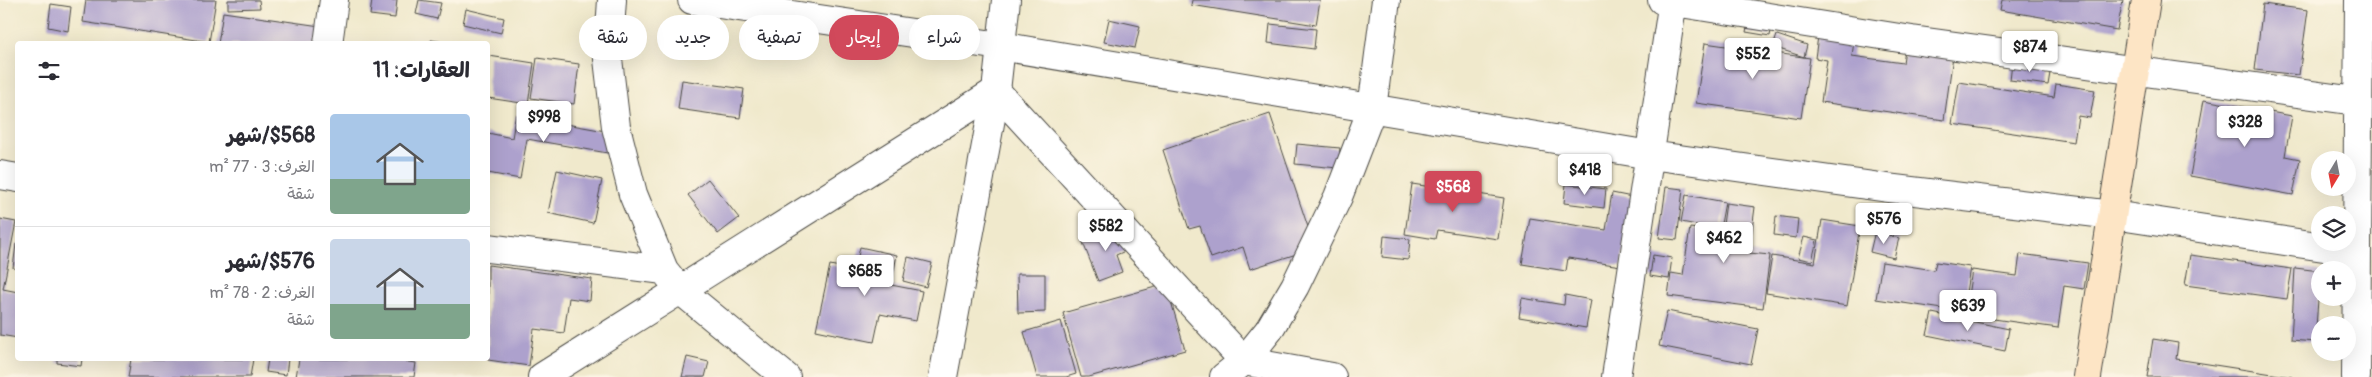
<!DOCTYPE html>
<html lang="ar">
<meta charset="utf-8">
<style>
body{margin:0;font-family:Pangolin,"Playpen Sans Arabic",sans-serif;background:#f7f7f7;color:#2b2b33;direction:rtl;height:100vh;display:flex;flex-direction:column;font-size:19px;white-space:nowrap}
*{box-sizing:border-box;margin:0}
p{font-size:16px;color:#7c7c81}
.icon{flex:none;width:28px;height:28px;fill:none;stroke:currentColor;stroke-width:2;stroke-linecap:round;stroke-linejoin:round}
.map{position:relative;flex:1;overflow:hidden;direction:ltr}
.panel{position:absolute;left:15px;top:41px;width:475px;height:320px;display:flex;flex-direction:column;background:#fff;border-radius:5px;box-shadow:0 5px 20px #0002;direction:rtl}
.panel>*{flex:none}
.banner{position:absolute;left:505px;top:15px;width:475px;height:45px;direction:rtl;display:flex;gap:10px}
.needle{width:32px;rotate:190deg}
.tools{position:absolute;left:2311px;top:151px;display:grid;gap:10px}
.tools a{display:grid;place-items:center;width:45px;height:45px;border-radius:50%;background:#fff;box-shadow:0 5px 20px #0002;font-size:25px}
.price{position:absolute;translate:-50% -42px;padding:0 11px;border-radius:5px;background:#fff;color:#222;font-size:16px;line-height:32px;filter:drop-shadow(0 1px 2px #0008)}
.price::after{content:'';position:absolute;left:50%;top:30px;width:15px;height:11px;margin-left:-8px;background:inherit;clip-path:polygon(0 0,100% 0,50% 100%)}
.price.selected{background:#d1495b;color:#fff}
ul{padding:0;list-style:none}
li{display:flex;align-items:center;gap:15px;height:125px;padding:0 20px}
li+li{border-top:1px solid #e1e1e2}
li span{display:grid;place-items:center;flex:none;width:140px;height:100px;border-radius:5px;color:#555}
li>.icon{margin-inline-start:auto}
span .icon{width:60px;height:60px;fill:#fffc;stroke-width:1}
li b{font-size:21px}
h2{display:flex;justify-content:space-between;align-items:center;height:60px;padding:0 20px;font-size:21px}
.chip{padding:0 18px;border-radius:22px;background:#fff;box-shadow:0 5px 20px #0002;font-size:18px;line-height:45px}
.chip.selected{background:#d1495b;color:#fff}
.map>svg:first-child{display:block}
.building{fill:#ada1cd}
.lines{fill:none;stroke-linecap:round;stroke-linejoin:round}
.minor-casing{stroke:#494843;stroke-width:30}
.tertiary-casing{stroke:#494843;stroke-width:30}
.secondary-casing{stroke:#494843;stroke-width:30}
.minor{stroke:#fff;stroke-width:28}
.tertiary{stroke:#fff;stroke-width:28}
.secondary{stroke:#fde5c5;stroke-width:28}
</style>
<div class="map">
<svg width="2372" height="377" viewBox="0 0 2372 377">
<rect width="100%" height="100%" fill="#fcf5e5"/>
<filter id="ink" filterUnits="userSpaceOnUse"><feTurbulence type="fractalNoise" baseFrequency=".02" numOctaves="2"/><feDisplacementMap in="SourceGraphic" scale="10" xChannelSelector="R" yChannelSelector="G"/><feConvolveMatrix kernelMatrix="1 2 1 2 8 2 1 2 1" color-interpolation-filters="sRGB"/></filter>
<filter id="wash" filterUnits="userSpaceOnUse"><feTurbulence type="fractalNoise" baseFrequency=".0096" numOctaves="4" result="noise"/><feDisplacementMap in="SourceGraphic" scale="20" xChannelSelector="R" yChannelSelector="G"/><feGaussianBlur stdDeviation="1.12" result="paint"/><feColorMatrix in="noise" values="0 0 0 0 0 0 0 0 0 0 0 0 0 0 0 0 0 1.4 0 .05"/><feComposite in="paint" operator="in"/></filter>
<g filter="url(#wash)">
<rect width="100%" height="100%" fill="#f0e9cc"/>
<g id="blocks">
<path class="building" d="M 86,0 L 216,0 L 209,42 L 83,22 Z
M 228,0 L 259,0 L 260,8 L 228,9 Z
M 372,0 L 397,0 L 395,18 L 370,15 Z
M 419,0 L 441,3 L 437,19 L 416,14 Z
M 1192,0 L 1320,0 L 1316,25 L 1191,5 Z
M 2002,0 L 2123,0 L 2117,30 L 2000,10 Z
M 51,4 L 71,7 L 68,31 L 48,27 Z
M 2263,4 L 2308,10 L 2299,75 L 2255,70 Z
M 466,9 L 504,18 L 501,33 L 463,24 Z
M 1750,11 L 1774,16 L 1770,36 L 1746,32 Z
M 223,12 L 320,26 L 317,44 L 218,44 Z
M 1109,19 L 1140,26 L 1135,48 L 1104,42 Z
M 1270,24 L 1316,29 L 1314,49 L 1268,43 Z
M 1819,29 L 1855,34 L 1852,56 L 1903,63 L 1905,49 L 1953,56 L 1944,120 L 1821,102 L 1827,60 L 1815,58 Z
M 1777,35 L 1807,45 L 1804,57 L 1773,47 Z
M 431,40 L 451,43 L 451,44 L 430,44 Z
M 1705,43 L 1810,58 L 1801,118 L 1696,103 Z
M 489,56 L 534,63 L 528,104 L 488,98 Z
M 537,58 L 579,64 L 574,104 L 531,98 Z
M 2012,62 L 2051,67 L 2048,85 L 2010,80 Z
M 682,80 L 744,89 L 740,118 L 678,109 Z
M 1959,82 L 2054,97 L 2056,84 L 2095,90 L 2090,118 L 2078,116 L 2074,142 L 1952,124 Z
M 2204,100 L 2292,116 L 2285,156 L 2300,159 L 2293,195 L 2190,176 Z
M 1270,114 L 1315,248 L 1250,269 L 1243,247 L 1211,258 L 1200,226 L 1189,229 L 1163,150 Z
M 516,115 L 622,134 L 619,155 L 527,139 L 520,179 L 488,173 L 488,133 L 512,138 Z
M 1297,144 L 1340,148 L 1338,168 L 1295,164 Z
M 557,170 L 602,180 L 593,223 L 548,213 Z
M 708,179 L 739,218 L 718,234 L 688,195 Z
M 1412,184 L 1504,198 L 1498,239 L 1437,230 L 1435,239 L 1405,234 Z
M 1566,184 L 1606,189 L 1604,208 L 1564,203 Z
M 1666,187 L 1683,189 L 1677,240 L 1659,238 Z
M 1612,193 L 1632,197 L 1621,266 L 1568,258 L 1566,271 L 1522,264 L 1530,218 L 1606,230 Z
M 1686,195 L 1725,202 L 1720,229 L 1681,222 Z
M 1726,203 L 1755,207 L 1749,253 L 1770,255 L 1763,308 L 1668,296 L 1671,273 L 1683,275 L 1690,228 L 1722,232 Z
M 1776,216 L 1798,219 L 1796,238 L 1774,235 Z
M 0,219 L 16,222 L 3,289 L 18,292 L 18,338 L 0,335 Z
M 1822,220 L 1860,226 L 1847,306 L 1766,293 L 1772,256 L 1815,263 Z
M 1121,225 L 1130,249 L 1116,255 L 1122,272 L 1098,281 L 1082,240 Z
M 1875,231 L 1899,238 L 1894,258 L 1870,252 Z
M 1384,236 L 1410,239 L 1408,260 L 1382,257 Z
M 1804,237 L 1817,240 L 1812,261 L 1798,258 Z
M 16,244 L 18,244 L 18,269 L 13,268 Z
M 860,247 L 897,255 L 891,285 L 922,291 L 916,321 L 880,314 L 874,342 L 816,330 L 830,265 L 855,270 Z
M 2020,254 L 2088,263 L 2084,289 L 2064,286 L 2058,328 L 1965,315 L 1972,270 L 2017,276 Z
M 1653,255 L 1672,258 L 1669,279 L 1650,276 Z
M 2190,255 L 2292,269 L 2287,299 L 2185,285 Z
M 908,257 L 932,263 L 926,287 L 903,281 Z
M 1882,262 L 1934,270 L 1936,262 L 1970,267 L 1963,312 L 1876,299 Z
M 488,265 L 592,279 L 590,301 L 569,298 L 564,333 L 534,329 L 529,366 L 488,360 Z
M 2295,268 L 2320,271 L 2315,342 L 2291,340 Z
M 1017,274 L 1045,274 L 1045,312 L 1018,313 Z
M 1166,284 L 1185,350 L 1089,377 L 1081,377 L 1063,313 Z
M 1565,295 L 1591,300 L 1586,328 L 1519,317 L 1522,298 L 1564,305 Z
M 1667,311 L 1758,329 L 1751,364 L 1659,346 Z
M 1932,313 L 2009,329 L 2005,351 L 1927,335 Z
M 1061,321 L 1076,374 L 1066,377 L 1037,377 L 1024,332 Z
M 2153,339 L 2178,343 L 2176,359 L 2292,377 L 2147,377 Z
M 687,357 L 709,362 L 705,377 L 682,377 Z
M 57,359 L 82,359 L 81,366 L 57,363 Z
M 131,359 L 253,359 L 250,377 L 128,377 Z
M 268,359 L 288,359 L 286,375 L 266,372 Z
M 299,359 L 387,359 L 416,363 L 414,377 L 296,377 Z"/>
</g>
</g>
<g filter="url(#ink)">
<use href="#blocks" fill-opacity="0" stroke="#494843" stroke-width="1"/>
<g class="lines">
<g class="minor-casing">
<path id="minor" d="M 612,0 L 608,59 L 616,127 L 633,194 L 664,270 L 680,290 L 786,377
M 692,0 L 1000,46 L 1650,155 L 1888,188 L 2113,215 L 2357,252
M 1662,0 L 1912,40 L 2356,101
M 328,44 L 334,0
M 0,175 L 18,178
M 488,248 L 664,270
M 542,377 L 996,91 L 1244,361 L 1332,377
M 1224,377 L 1244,361 L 1269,330 L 1295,286 L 1338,197 L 1372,109 L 1386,0
M 1616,377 L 1673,0
M 2356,377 L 2359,0"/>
</g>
<g class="tertiary-casing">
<path id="tertiary" d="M 943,377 L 996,91 L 1006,0"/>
</g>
<g class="secondary-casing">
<path id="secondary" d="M 2087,377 L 2146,0"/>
</g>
<use href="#minor" class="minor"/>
<use href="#tertiary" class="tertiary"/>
<use href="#secondary" class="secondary"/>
</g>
</g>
</svg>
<div class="tools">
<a><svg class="needle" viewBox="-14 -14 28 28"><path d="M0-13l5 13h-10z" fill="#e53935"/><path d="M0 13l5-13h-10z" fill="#7c7c81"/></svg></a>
<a><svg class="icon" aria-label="layers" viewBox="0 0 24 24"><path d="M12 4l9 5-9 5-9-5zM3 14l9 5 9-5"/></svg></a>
<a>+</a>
<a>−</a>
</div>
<b class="price" style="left:2030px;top:73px">$874</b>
<b class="price" style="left:1753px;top:80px">$552</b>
<b class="price" style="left:544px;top:143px">$998</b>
<b class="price" style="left:2245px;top:148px">$328</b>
<b class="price" style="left:1585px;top:196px">$418</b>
<b class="price selected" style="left:1453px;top:213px">$568</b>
<b class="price" style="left:1884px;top:245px">$576</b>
<b class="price" style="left:1106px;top:252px">$582</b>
<b class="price" style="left:1724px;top:264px">$462</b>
<b class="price" style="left:865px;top:297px">$685</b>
<b class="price" style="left:1968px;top:332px">$639</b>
<div class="banner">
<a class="chip">شراء</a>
<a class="chip selected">إيجار</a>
<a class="chip">تصفية</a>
<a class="chip">جديد</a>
<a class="chip">شقة</a>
</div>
<section class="panel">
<h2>العقارات: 11<svg class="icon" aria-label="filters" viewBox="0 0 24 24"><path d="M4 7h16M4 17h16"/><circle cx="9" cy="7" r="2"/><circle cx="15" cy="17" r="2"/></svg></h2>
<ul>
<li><span style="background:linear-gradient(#a9c7e8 65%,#7fa58c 0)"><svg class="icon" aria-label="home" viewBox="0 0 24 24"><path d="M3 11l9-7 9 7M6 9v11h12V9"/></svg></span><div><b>$568/شهر</b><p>الغرف: 3 · 77 m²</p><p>شقة</p></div></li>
<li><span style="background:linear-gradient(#c9d6e8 65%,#7fa58c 0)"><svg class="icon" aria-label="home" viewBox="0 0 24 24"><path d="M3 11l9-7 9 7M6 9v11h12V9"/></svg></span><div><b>$576/شهر</b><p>الغرف: 2 · 78 m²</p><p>شقة</p></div></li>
</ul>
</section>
</div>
